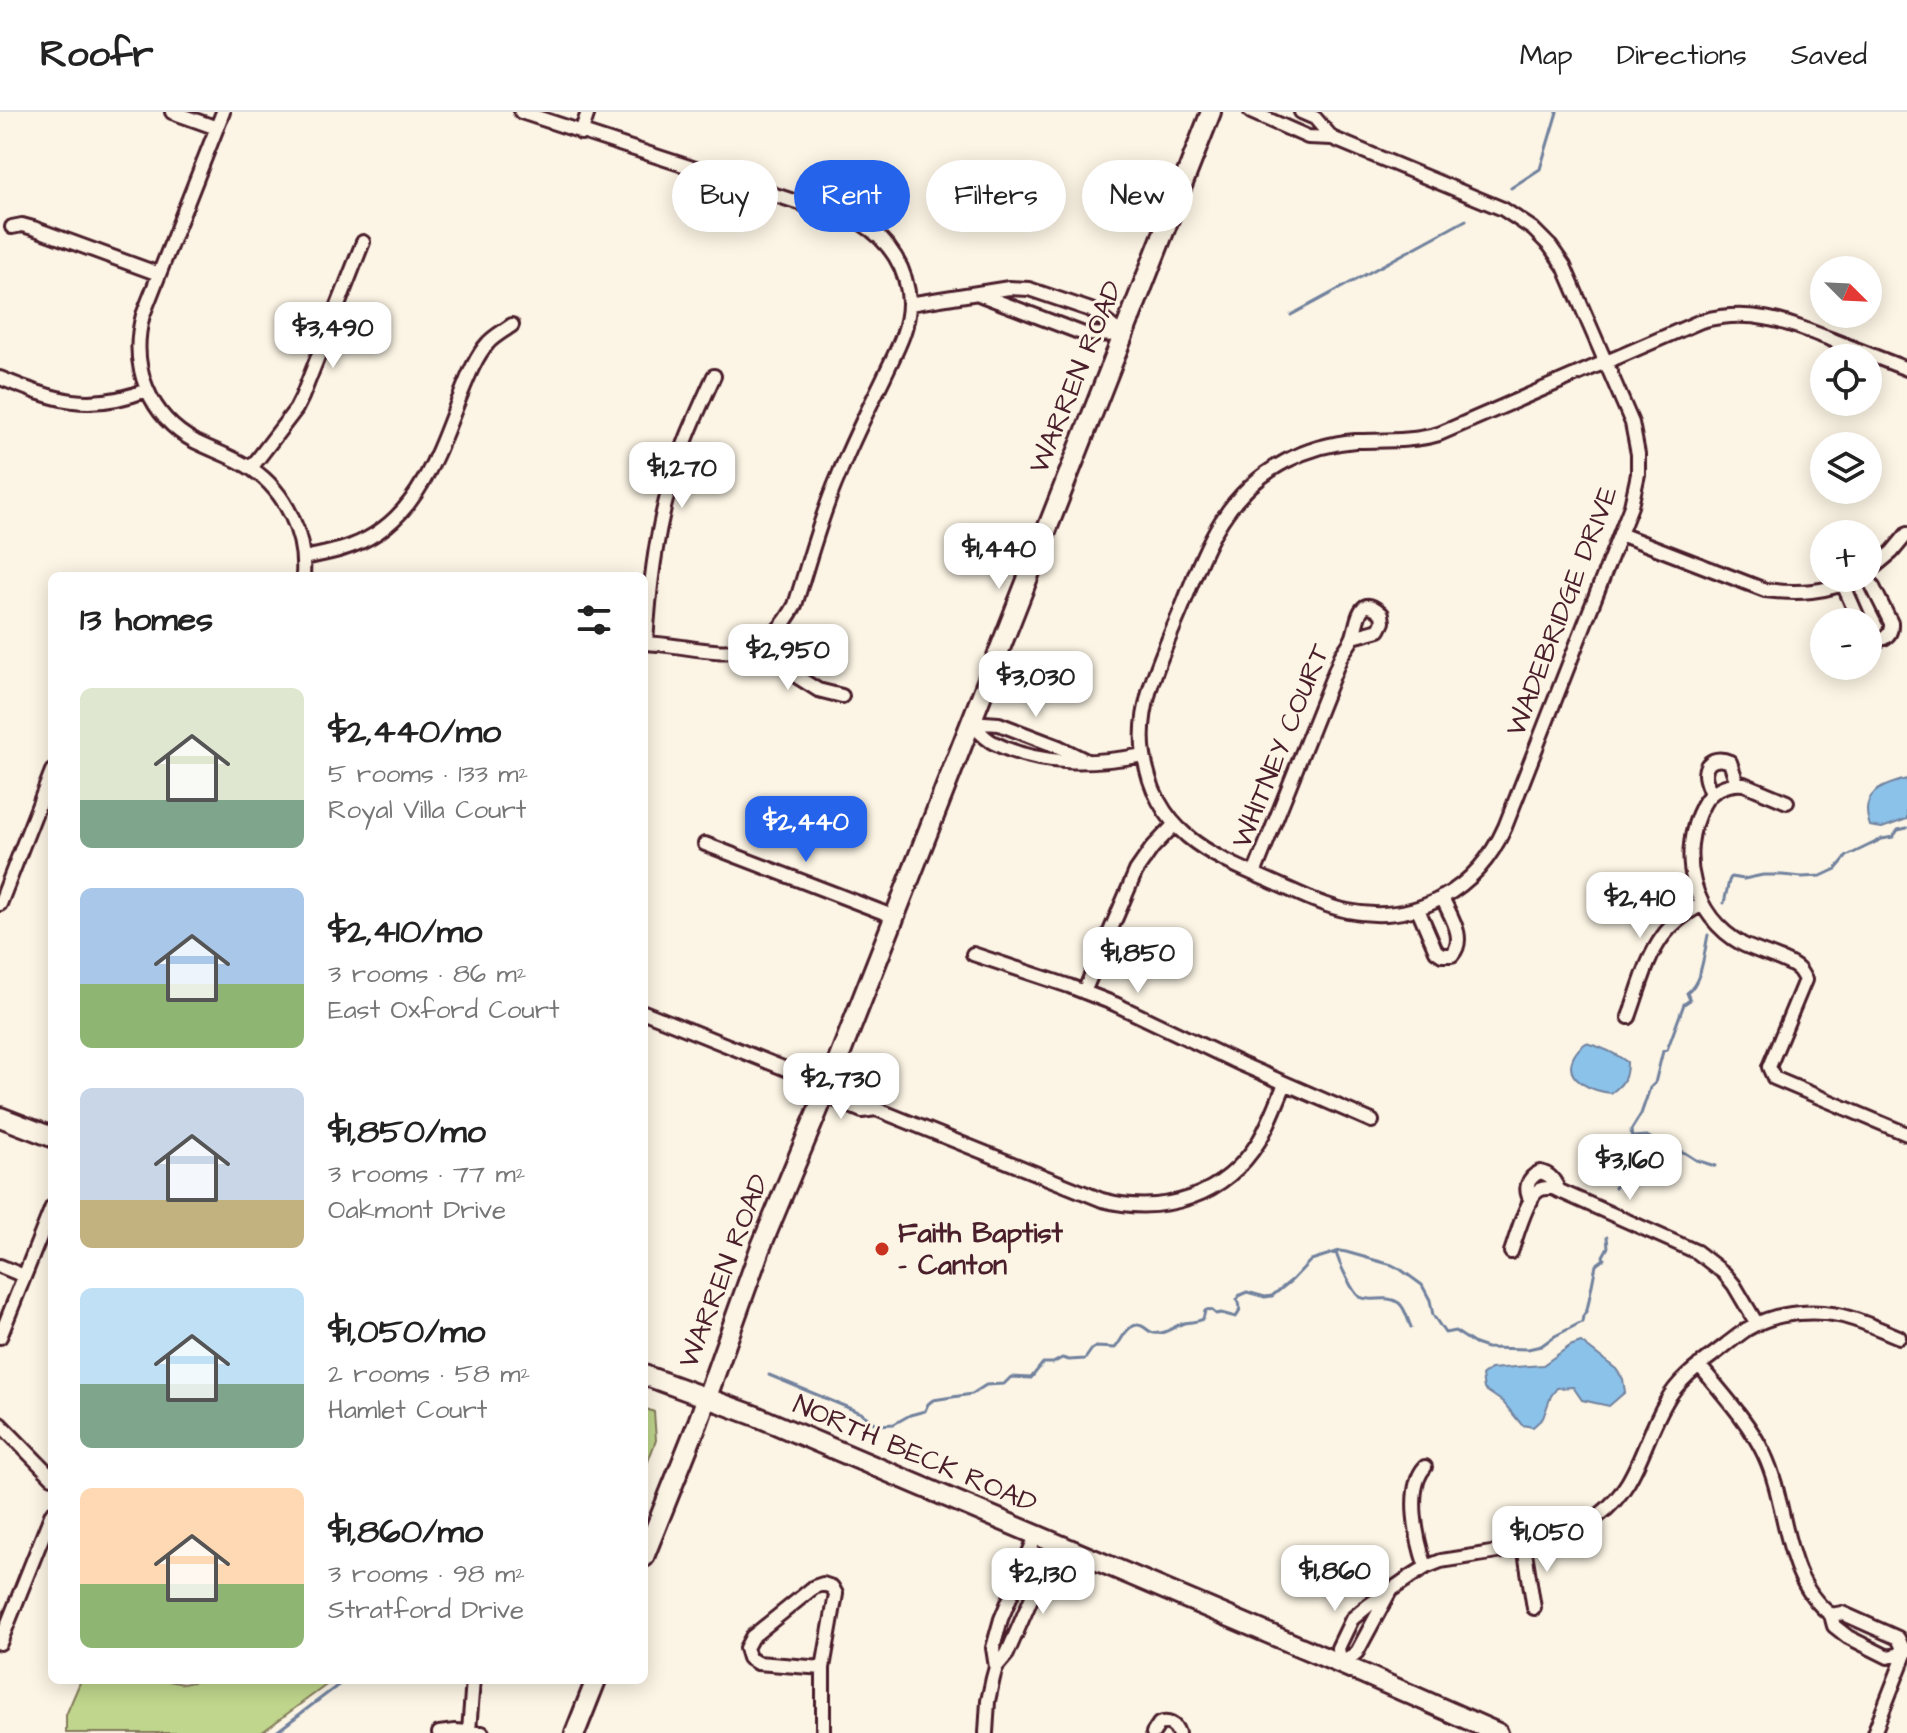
<!DOCTYPE html>
<meta charset="utf-8">
<style>
body{margin:0;font-family:"Architects Daughter",sans-serif;background:#f2f2f2;color:#222;height:100vh;display:flex;flex-direction:column;font-size:30px;white-space:nowrap}
*{box-sizing:border-box;margin:0}
p{font-size:26px;color:#767676}
.icon{flex:none;width:44px;height:44px;fill:none;stroke:currentColor;stroke-width:2;stroke-linecap:round;stroke-linejoin:round}
.map{position:relative;flex:1;overflow:hidden}
.side{position:absolute;left:48px;top:460px;width:600px;height:1112px;display:flex;flex-direction:column;background:#fff;border-radius:12px;box-shadow:0 4px 20px #0003}
.side>*{flex:none}
.banner{position:absolute;left:672px;top:48px;width:760px;height:72px;display:flex;gap:16px}
.needle{width:52px;rotate:114deg}
.buttons{position:absolute;left:1810px;top:144px;display:grid;gap:16px}
.buttons a{display:grid;place-items:center;width:72px;height:72px;border-radius:50%;background:#fff;box-shadow:0 4px 20px #0003;font-size:40px}
.price{position:absolute;translate:-50% -68px;padding:0 18px;border-radius:16px;background:#fff;color:#222;font-size:26px;line-height:52px;filter:drop-shadow(0 2px 4px #0008)}
.price::after{content:'';position:absolute;left:50%;top:48px;width:24px;height:18px;margin-left:-12px;background:inherit;clip-path:polygon(0 0,100% 0,50% 100%)}
.price.on{background:#2563eb;color:#fff}
ul{padding:0;list-style:none}
li{display:flex;align-items:center;gap:24px;height:200px;padding:0 32px}
li span{display:grid;place-items:center;flex:none;width:224px;height:160px;border-radius:12px;color:#555}
li>.icon{margin-inline-start:auto}
span .icon{width:96px;height:96px;fill:#fffc;stroke-width:1}
li b{font-size:34px}
h2{display:flex;justify-content:space-between;align-items:center;height:96px;padding:0 32px;font-size:34px}
.tag{padding:0 28px;border-radius:36px;background:#fff;box-shadow:0 4px 20px #0003;font-size:28px;line-height:72px}
.tag.on{background:#2563eb;color:#fff}
header{display:flex;align-items:center;gap:48px;box-sizing:border-box;height:112px;padding:0 40px;background:#fff;border-bottom:2px solid #e0e0e0}
header strong{font-size:38px}
nav{display:flex;gap:44px;margin-inline-start:auto;font-size:28px}
.map>svg:first-child{display:block}
.green{fill:#bfd68c;stroke:#847a5c;stroke-width:2}
.water{fill:#8bc2e9;stroke:#71819d;stroke-width:2}
.lines{fill:none;stroke-linecap:round;stroke-linejoin:round}
.stream{stroke:#71819d;stroke-width:3}
.street-casing{stroke:#4a1f2b;stroke-width:18}
.secondary-casing{stroke:#4a1f2b;stroke-width:24}
.street{stroke:#fcf5e5;stroke-width:12}
.secondary{stroke:#fcf5e5;stroke-width:18}
.poi-dot{fill:#c8321e;stroke:#fcf5e5;stroke-width:3}
.labels{text-anchor:middle;dominant-baseline:central;stroke-width:6;stroke-linejoin:round;paint-order:stroke}
.street-label{font-size:28px;fill:#4a1f2b;stroke:#fcf5e5}
.poi-label{font-size:28px;font-weight:bold;fill:#4a1f2b;stroke:#fcf5e5;text-anchor:start}
</style>
<header>
<strong>Roofr</strong>
<nav><a>Map</a><a>Directions</a><a>Saved</a></nav>
</header>
<div class="map">
<svg width="1907" height="1621" viewBox="0 0 1907 1621">
<rect width="100%" height="100%" fill="#fcf5e5"/>
<filter id="ink" filterUnits="userSpaceOnUse"><feTurbulence type="fractalNoise" baseFrequency=".0125" numOctaves="2"/><feDisplacementMap in="SourceGraphic" scale="16" xChannelSelector="R" yChannelSelector="G"/><feConvolveMatrix kernelMatrix="1 2 1 2 8 2 1 2 1" color-interpolation-filters="sRGB"/></filter>
<g filter="url(#ink)">
<path class="green" d="M 644,1296 L 654,1300 L 656,1328 L 644,1360 Z
M 81,1568 L 165,1568 L 183,1572 L 202,1568 L 333,1568 L 261,1621 L 66,1621 L 66,1603 Z"/>
<path class="water" d="M 1907,667 L 1907,707 L 1882,716 L 1870,714 C 1859,682 1879,674 1907,667 Z
M 1586,931 C 1601,935 1614,940 1627,950 C 1627,965 1624,972 1611,981 C 1594,979 1563,969 1573,946 C 1576,939 1580,935 1586,931 Z
M 1581,1230 L 1616,1257 L 1623,1267 L 1625,1280 L 1609,1294 L 1582,1288 L 1573,1275 L 1557,1276 L 1551,1284 L 1543,1306 L 1533,1315 L 1522,1313 L 1503,1290 L 1484,1277 L 1482,1264 L 1490,1257 L 1543,1253 L 1570,1234 Z"/>
<g class="lines">
<path class="stream" d="M 1511,76 L 1540,57 L 1557,0
M 1291,203 L 1466,108
M 1724,791 L 1729,769 L 1731,765 L 1744,767 L 1763,763 L 1782,763 L 1802,765 L 1821,764 L 1836,757 L 1847,744 L 1882,727 L 1893,725 L 1898,718 L 1907,716
M 1632,1025 L 1647,1024 L 1664,1034 L 1685,1041 L 1696,1048 L 1715,1054
M 1615,1076 C 1624,1057 1634,1039 1631,1018 L 1641,1002 L 1650,976 L 1655,971 L 1663,939 L 1667,938 L 1684,892 L 1690,888 L 1687,881 C 1702,870 1704,841 1708,823
M 1336,1140 C 1338,1149 1353,1182 1360,1185 C 1372,1191 1387,1182 1399,1191 C 1406,1197 1407,1207 1411,1215
M 769,1263 L 861,1301 L 877,1313 L 894,1312 L 910,1303 L 925,1299 L 928,1292 L 933,1288 L 972,1282 L 986,1273 L 1004,1272 L 1011,1265 L 1031,1266 L 1043,1251 L 1053,1251 L 1062,1246 L 1069,1248 L 1085,1247 L 1092,1237 L 1096,1235 L 1115,1236 C 1121,1230 1126,1214 1137,1213 C 1144,1212 1147,1220 1154,1221 C 1165,1223 1174,1214 1184,1211 C 1192,1209 1196,1211 1203,1207 L 1205,1199 C 1209,1196 1212,1198 1216,1202 L 1221,1201 L 1236,1205 C 1241,1199 1241,1193 1237,1187 L 1240,1183 L 1247,1180 L 1265,1185 L 1272,1184 L 1292,1168 L 1311,1148 L 1340,1139 L 1346,1140 L 1392,1153 L 1400,1157 L 1422,1173 L 1430,1188 L 1433,1203 L 1445,1221 L 1455,1219 L 1475,1232 L 1487,1236 L 1528,1237 L 1541,1234 L 1555,1224 L 1582,1210 L 1583,1204 L 1587,1198 L 1596,1153 L 1604,1147 L 1603,1144 L 1608,1135 L 1607,1125
M 275,1621 L 345,1568"/>
<g class="street-casing">
<path id="street" d="M 172,0 L 217,16
M 223,0 L 143,203 C 129,254 149,305 196,330 C 214,339 234,345 252,357 C 286,380 306,423 303,464
M 521,0 L 861,111 C 889,128 908,157 909,191 C 909,218 895,241 884,265 C 868,298 851,331 838,365 C 820,406 809,450 795,493 C 758,564 705,533 644,531
M 1251,0 L 1308,25 L 1332,26 L 1503,97 L 1533,117 L 1550,134 L 1564,154 L 1632,311 L 1638,342 L 1638,362 L 1631,394 L 1505,715 C 1477,778 1416,813 1348,799 C 1323,794 1298,781 1275,771 C 1210,743 1156,722 1144,643 C 1136,591 1164,540 1183,493 C 1206,434 1225,381 1286,349 C 1307,338 1331,331 1355,329 C 1384,328 1411,330 1439,322 L 1596,254 L 1618,245 L 1701,209 C 1751,196 1784,209 1830,227 C 1856,237 1881,247 1907,257
M 1301,0 L 1315,6 L 1332,26
M 581,21 L 588,0
M 12,115 L 22,113 L 33,116 L 159,162
M 981,183 L 1084,222 L 1123,223
M 909,192 L 1009,176 L 1029,177 L 1091,198 L 1123,223
M 0,266 C 55,288 88,301 147,278
M 251,356 L 296,297 L 302,285 L 363,130
M 1620,422 L 1765,478 C 1797,482 1827,481 1856,466
M 303,446 C 319,443 335,440 351,434 C 414,411 435,349 457,292 C 465,273 474,246 488,231 C 494,224 504,219 512,213
M 1868,460 L 1892,440 L 1907,422
M 1868,465 L 1891,511 C 1892,526 1880,531 1868,524
M 1843,472 L 1860,510
M 762,530 L 799,566 L 818,578 L 842,584
M 646,531 C 649,481 654,433 667,384 C 678,343 696,303 714,264
M 970,610 C 977,617 985,627 994,631 C 1041,655 1094,652 1144,643
M 970,610 L 999,612 L 1059,635 L 1087,649
M 1711,682 C 1709,676 1705,669 1705,662 C 1706,647 1719,645 1730,650 L 1737,671
M 1787,690 L 1744,672 C 1728,670 1710,678 1703,693 C 1677,742 1692,804 1742,832 C 1755,839 1789,848 1798,857 C 1801,860 1803,864 1805,868 L 1769,955 L 1774,966 L 1907,1022
M 705,732 L 895,805
M 1254,762 L 1341,544 C 1344,539 1349,533 1352,527 C 1358,515 1357,478 1382,502 L 1383,510 L 1379,518 L 1353,525
M 0,792 L 52,659
M 1418,797 L 1436,839 L 1442,843 L 1452,843 C 1467,826 1450,804 1442,785
M 973,842 L 1069,874 L 1115,892 L 1241,952 L 1372,1009
M 1084,880 L 1136,759 L 1152,736 L 1175,712
M 644,900 L 828,974 C 846,978 862,984 876,997 L 1102,1088 C 1164,1104 1225,1084 1259,1029 C 1270,1011 1277,990 1285,972
M 1629,905 C 1639,878 1646,847 1663,824 C 1673,810 1688,800 1702,792
M 828,974 L 836,988 L 862,999 L 876,997
M 1531,1089 C 1524,1077 1527,1066 1540,1060 C 1551,1062 1555,1070 1559,1079
M 1511,1140 C 1516,1126 1527,1085 1539,1078 C 1544,1075 1547,1076 1553,1076 L 1697,1140 L 1724,1161 L 1734,1173 L 1757,1212
M 0,1154 L 24,1164
M 0,1225 L 52,1095
M 1699,1253 C 1722,1281 1749,1310 1764,1342 C 1789,1394 1782,1466 1831,1503 L 1834,1514 L 1848,1525 L 1888,1545 L 1905,1541 L 1898,1526 L 1842,1501 L 1831,1503
M 0,1312 L 52,1365
M 1425,1355 C 1405,1377 1417,1429 1426,1455
M 1524,1434 L 1534,1496
M 823,1472 L 832,1475 L 836,1482 L 823,1556 L 757,1551 L 749,1546 L 746,1536 L 752,1525 L 814,1475 Z
M 1390,1479 L 1357,1540 L 1341,1553 L 1338,1536 L 1352,1507 L 1369,1493 L 1410,1465 L 1426,1455 L 1441,1449 C 1492,1440 1557,1436 1598,1404 C 1638,1374 1642,1331 1666,1290 C 1678,1268 1698,1254 1718,1239 C 1727,1232 1737,1224 1747,1217 C 1776,1199 1821,1196 1853,1207 C 1869,1212 1884,1219 1899,1225
M 0,1531 L 52,1401
M 996,1555 L 993,1536 L 1001,1507 L 1036,1424
M 823,1556 L 823,1621
M 469,1619 L 473,1568
M 439,1621 L 455,1619 L 482,1621
M 986,1621 L 988,1589 L 993,1566 L 996,1555 L 1007,1542 L 1055,1432
M 1153,1621 L 1159,1612 C 1168,1609 1175,1612 1178,1621
M 1874,1621 L 1907,1537"/>
</g>
<g class="secondary-casing">
<path id="secondary" d="M 0,1005 L 52,1025
M 644,1263 L 756,1304 L 1364,1562 L 1498,1621
M 644,1445 L 698,1310 L 760,1137 L 828,974 L 1211,0
M 575,1621 L 596,1568"/>
</g>
<use href="#street" class="street"/>
<use href="#secondary" class="secondary"/>
</g>
</g>
<circle class="poi-dot" cx="882" cy="1137" r="8"/>
<g class="labels">
<g class="street-label">
<text transform="translate(1076 265) rotate(-68)">WARREN ROAD</text>
<text transform="translate(1562 499) rotate(-69)">WADEBRIDGE DRIVE</text>
<text transform="translate(1281 634) rotate(-68)">WHITNEY COURT</text>
<text transform="translate(724 1159) rotate(-69)">WARREN ROAD</text>
<text transform="translate(915 1342) rotate(23)">NORTH BECK ROAD</text>
</g>
<g class="poi-label">
<text x="898" y="1121">Faith Baptist<tspan x="898" dy="32">- Canton</tspan></text>
</g>
</g>
</svg>
<div class="buttons">
<a><svg class="needle" viewBox="-14 -14 28 28"><path d="M0-13l5 13h-10z" fill="#e53935"/><path d="M0 13l5-13h-10z" fill="#767676"/></svg></a>
<a><svg class="icon" aria-label="locate" viewBox="0 0 24 24"><circle cx="12" cy="12" r="6"/><path d="M12 2v4M12 18v4M2 12h4M18 12h4"/></svg></a>
<a><svg class="icon" aria-label="layers" viewBox="0 0 24 24"><path d="M12 4l9 5-9 5-9-5zM3 14l9 5 9-5"/></svg></a>
<a>+</a>
<a>−</a>
</div>
<b class="price" style="left:333px;top:258px">$3,490</b>
<b class="price" style="left:682px;top:398px">$1,270</b>
<b class="price" style="left:999px;top:479px">$1,440</b>
<b class="price" style="left:788px;top:580px">$2,950</b>
<b class="price" style="left:1036px;top:607px">$3,030</b>
<b class="price on" style="left:806px;top:752px">$2,440</b>
<b class="price" style="left:1640px;top:828px">$2,410</b>
<b class="price" style="left:1138px;top:883px">$1,850</b>
<b class="price" style="left:841px;top:1009px">$2,730</b>
<b class="price" style="left:1630px;top:1090px">$3,160</b>
<b class="price" style="left:1547px;top:1462px">$1,050</b>
<b class="price" style="left:1335px;top:1501px">$1,860</b>
<b class="price" style="left:1043px;top:1504px">$2,130</b>
<div class="banner">
<a class="tag">Buy</a>
<a class="tag on">Rent</a>
<a class="tag">Filters</a>
<a class="tag">New</a>
</div>
<section class="side">
<h2>13 homes<svg class="icon" aria-label="filters" viewBox="0 0 24 24"><path d="M4 7h16M4 17h16"/><circle cx="9" cy="7" r="2"/><circle cx="15" cy="17" r="2"/></svg></h2>
<ul>
<li><span style="background:linear-gradient(#dfe7d0 70%,#7fa58c 0)"><svg class="icon" aria-label="home" viewBox="0 0 24 24"><path d="M3 11l9-7 9 7M6 9v11h12V9"/></svg></span><div><b>$2,440/mo</b><p>5 rooms · 133 m²</p><p>Royal Villa Court</p></div></li>
<li><span style="background:linear-gradient(#a9c7e8 60%,#8fb573 0)"><svg class="icon" aria-label="home" viewBox="0 0 24 24"><path d="M3 11l9-7 9 7M6 9v11h12V9"/></svg></span><div><b>$2,410/mo</b><p>3 rooms · 86 m²</p><p>East Oxford Court</p></div></li>
<li><span style="background:linear-gradient(#c9d6e8 70%,#c2b280 0)"><svg class="icon" aria-label="home" viewBox="0 0 24 24"><path d="M3 11l9-7 9 7M6 9v11h12V9"/></svg></span><div><b>$1,850/mo</b><p>3 rooms · 77 m²</p><p>Oakmont Drive</p></div></li>
<li><span style="background:linear-gradient(#bfe0f5 60%,#7fa58c 0)"><svg class="icon" aria-label="home" viewBox="0 0 24 24"><path d="M3 11l9-7 9 7M6 9v11h12V9"/></svg></span><div><b>$1,050/mo</b><p>2 rooms · 58 m²</p><p>Hamlet Court</p></div></li>
<li><span style="background:linear-gradient(#ffd9b3 60%,#8fb573 0)"><svg class="icon" aria-label="home" viewBox="0 0 24 24"><path d="M3 11l9-7 9 7M6 9v11h12V9"/></svg></span><div><b>$1,860/mo</b><p>3 rooms · 98 m²</p><p>Stratford Drive</p></div></li>
</ul>
</section>
</div>
